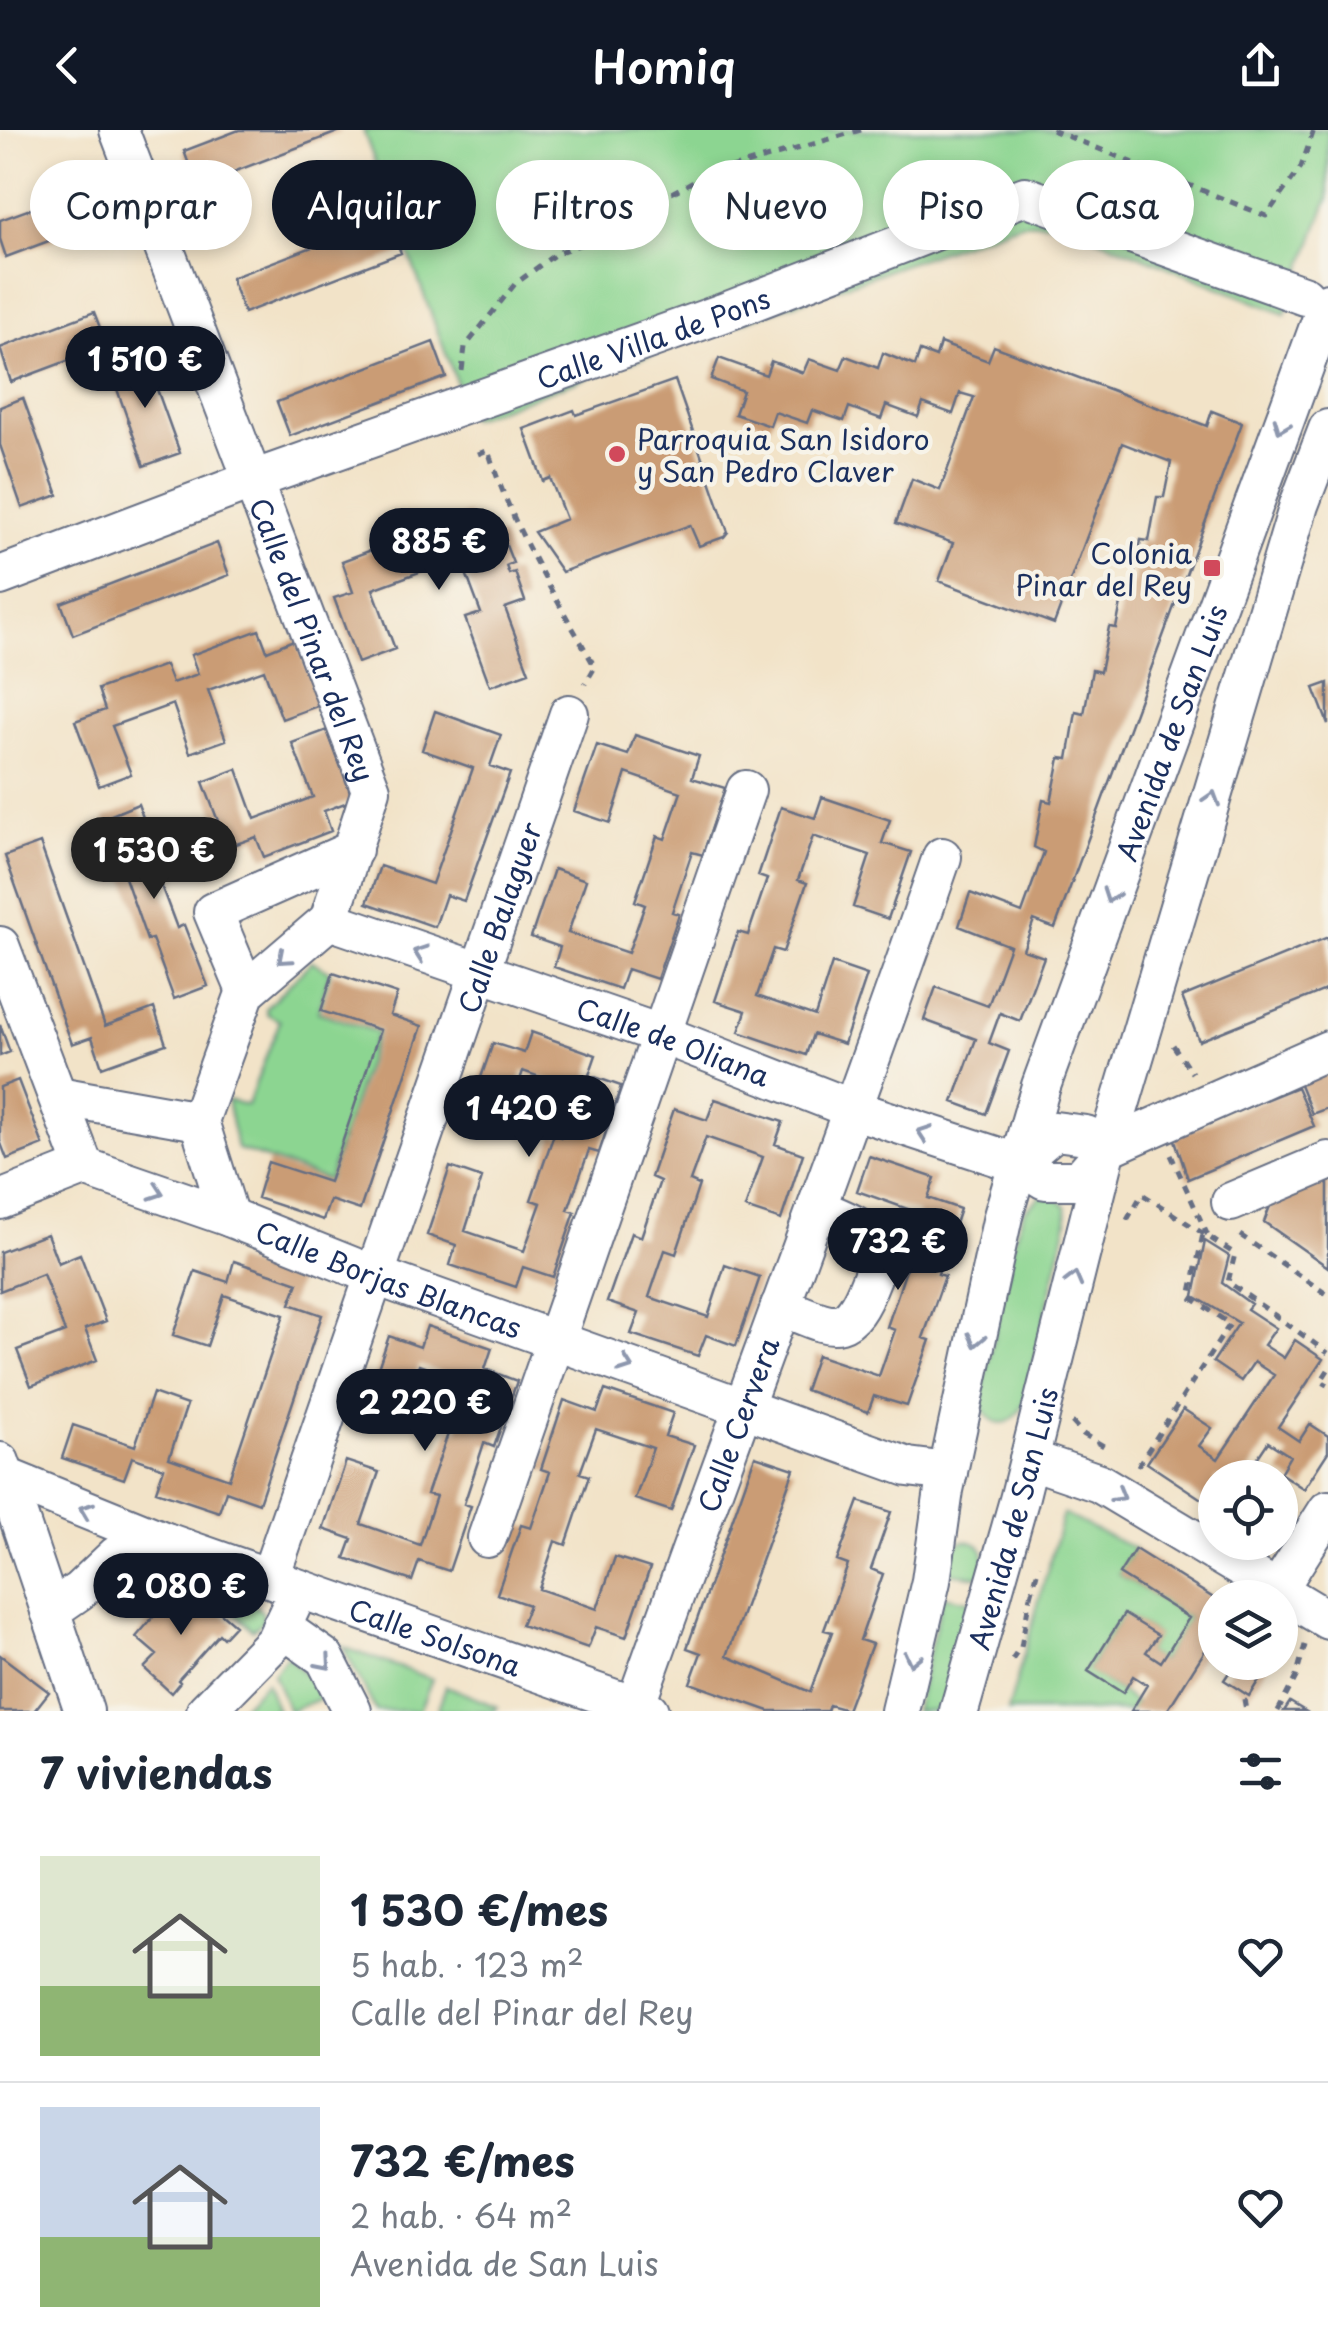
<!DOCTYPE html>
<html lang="es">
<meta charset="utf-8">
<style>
body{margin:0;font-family:"Playpen Sans",sans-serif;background:#f2f2f3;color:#1f2937;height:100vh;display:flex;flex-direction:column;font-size:38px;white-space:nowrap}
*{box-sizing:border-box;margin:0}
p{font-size:32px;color:#747a83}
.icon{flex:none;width:55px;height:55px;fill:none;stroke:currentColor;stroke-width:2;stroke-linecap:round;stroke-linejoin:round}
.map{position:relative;height:1581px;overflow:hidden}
.drawer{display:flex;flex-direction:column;background:#fff;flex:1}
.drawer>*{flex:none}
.guide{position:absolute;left:30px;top:30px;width:1270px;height:90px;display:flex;gap:20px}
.controls{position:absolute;left:1198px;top:1330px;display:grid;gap:20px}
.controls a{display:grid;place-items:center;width:100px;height:100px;border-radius:50%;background:#fff;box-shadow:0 5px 15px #0003;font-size:50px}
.price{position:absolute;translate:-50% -85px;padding:0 22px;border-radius:35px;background:#111827;color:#fff;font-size:32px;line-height:65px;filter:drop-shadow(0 2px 5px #0008)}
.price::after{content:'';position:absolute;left:50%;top:60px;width:30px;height:22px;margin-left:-15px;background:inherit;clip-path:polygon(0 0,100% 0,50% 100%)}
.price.active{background:#222;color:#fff}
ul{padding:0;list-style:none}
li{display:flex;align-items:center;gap:30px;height:250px;padding:0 40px}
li+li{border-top:2px solid #e0e1e3}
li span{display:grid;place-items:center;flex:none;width:280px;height:200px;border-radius:0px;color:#555}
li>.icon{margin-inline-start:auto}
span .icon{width:120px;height:120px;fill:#fffc;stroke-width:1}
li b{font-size:42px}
h2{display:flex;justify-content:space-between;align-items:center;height:120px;padding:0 40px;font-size:42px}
.chip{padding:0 35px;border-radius:45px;background:#fff;box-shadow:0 5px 15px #0003;font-size:35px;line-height:90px}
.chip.active{background:#111827;color:#fff}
header{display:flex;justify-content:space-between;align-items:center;height:130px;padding:0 40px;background:#111827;color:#fff;font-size:45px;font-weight:600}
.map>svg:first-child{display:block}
.green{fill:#8cd591;stroke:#548278;stroke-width:2.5}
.building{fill:#ca9c75}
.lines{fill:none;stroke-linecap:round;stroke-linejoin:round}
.minor-casing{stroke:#666e83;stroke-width:42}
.path{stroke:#666e83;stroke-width:5;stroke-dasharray:8 8;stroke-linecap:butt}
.minor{stroke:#fff;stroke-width:38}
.oneway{stroke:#8d97ae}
.poi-dot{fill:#d1495b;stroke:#f7f3e8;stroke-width:4}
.labels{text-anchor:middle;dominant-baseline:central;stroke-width:9;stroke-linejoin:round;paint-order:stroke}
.street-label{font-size:28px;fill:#1b2f5e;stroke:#f7f3e8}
.poi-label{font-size:28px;fill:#1b2f5e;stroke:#f7f3e8;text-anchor:start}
</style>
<header><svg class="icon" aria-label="back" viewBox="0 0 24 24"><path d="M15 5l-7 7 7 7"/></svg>Homiq<svg class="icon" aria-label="share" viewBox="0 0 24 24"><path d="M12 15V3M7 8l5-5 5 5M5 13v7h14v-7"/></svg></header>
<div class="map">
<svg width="1328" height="1581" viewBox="0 0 1328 1581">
<rect width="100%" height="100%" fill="#f7f3e8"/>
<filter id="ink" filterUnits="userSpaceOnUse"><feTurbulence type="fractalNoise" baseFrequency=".01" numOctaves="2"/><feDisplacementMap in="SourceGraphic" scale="20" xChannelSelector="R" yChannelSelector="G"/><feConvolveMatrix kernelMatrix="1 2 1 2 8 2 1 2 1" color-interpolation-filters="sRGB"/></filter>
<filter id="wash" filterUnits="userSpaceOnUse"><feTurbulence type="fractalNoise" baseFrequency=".0048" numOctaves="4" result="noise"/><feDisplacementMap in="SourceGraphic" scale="40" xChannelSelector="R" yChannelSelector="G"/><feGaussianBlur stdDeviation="2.25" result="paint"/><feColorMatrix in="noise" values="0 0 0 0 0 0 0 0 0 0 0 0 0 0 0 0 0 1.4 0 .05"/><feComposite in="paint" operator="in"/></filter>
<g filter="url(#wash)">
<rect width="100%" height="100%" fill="#f2e3c8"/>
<path class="green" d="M 363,0 L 1328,0 L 1328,69 L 1285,184 L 1057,92 L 1020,93 L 470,289 Z
M 312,831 L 330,842 L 318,882 L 377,902 L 328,1050 L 237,1019 L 227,970 L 247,975 L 280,891 L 267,884 L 266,878 Z
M 1041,1066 L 1055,1068 L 1066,1076 L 1067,1092 L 1026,1268 C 1016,1297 993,1303 980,1273 L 1015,1107 L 1024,1081 Z
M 1063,1384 L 1135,1419 L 1119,1444 L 1189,1488 L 1161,1532 L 1146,1522 L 1157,1505 L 1124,1484 L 1088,1540 L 1136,1573 L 1131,1581 L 1008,1581 Z
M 963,1411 C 988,1412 987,1427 981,1447 L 946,1443 L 953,1419 Z
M 197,1455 L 256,1476 L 262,1482 L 263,1491 L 253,1500 L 216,1467 L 196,1460 Z
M 943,1466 L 974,1472 L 943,1581 L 915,1581 Z
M 343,1517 L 432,1549 L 419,1581 L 376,1581 Z
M 287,1526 L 310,1549 L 320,1569 L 289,1581 L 273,1544 Z
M 266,1552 L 277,1581 L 237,1581 Z
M 446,1556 L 497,1577 L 493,1581 L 437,1581 Z"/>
<g id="blocks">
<path class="building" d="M 239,0 L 343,0 L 197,56 L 184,21 Z
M 90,57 L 102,91 L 6,127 L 0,109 L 0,90 Z
M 388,88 L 401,123 L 244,183 L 231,148 Z
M 94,182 L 107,216 L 11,252 L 0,218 Z
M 433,212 L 446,247 L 290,306 L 277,272 Z
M 940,213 L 988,231 L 994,216 L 1207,296 L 1212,281 L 1242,293 L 1055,798 L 1034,790 L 1023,820 L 1044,827 L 1020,891 L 1000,883 L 989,913 L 1009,921 L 986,984 L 953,972 L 976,909 L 924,890 L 936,857 L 988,876 L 1010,816 L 959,796 L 970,763 L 1022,783 L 1044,722 L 1034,717 L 1043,670 L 1051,672 L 1060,628 L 1068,629 L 1076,582 L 1084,584 L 1092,540 L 1100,542 L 1109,497 L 1116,498 L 1125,454 L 1132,455 L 1141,410 L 1149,411 L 1157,367 L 1164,367 L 1171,332 L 1122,313 L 1054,494 L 939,451 L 953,413 L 896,393 L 912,349 L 940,360 L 974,267 L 960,263 L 953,284 L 923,273 L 918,287 L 886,275 L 881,289 L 849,277 L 844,291 L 812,280 L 807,293 L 775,282 L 770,296 L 735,284 L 743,261 L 711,249 L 719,228 L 766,245 L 771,231 L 803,243 L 809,229 L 840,240 L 846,226 L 878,238 L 883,223 L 915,236 L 920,221 L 936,227 Z
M 145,226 L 180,323 L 144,336 L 110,239 Z
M 675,250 L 728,402 L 724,407 L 699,416 L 690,395 L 562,442 L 534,402 L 566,389 L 550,348 L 543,351 L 524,299 L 574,280 L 576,285 Z
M 23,268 L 58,365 L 22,378 L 0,315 L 0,277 Z
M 468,384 L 479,413 L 502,405 L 513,433 L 506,436 L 509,444 L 515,442 L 525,471 L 505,478 L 529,542 L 490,556 L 465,488 L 481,483 L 460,427 L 373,459 L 395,519 L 358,533 L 334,468 L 353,462 L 342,431 Z
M 217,413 L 229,445 L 73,505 L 61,473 Z
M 259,500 L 267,521 L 296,509 L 320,575 L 282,589 L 264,540 L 208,560 L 226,610 L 190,623 L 173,574 L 112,596 L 131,644 L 99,656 L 75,591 L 105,580 L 98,559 L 165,535 L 172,553 L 198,544 L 191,525 Z
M 1328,553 L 1328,594 L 1314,558 Z
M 435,581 L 501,605 L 490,636 L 510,643 L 464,771 L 446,765 L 435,797 L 367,773 L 380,736 L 432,754 L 473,638 L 422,620 Z
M 327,600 L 353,670 L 324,681 L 331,701 L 264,727 L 256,707 L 228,717 L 203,652 L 237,639 L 255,689 L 313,667 L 292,613 Z
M 635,605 L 699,626 L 692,648 L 725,658 L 703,725 L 692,722 L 672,782 L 679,784 L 657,849 L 627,839 L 620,859 L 554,837 L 560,817 L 531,807 L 554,739 L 586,750 L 568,803 L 628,823 L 645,775 L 635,771 L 657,706 L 665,709 L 681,662 L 626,643 L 610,693 L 574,681 L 597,615 L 628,625 Z
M 822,667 L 890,690 L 882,713 L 911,722 L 888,789 L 853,777 L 870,725 L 813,706 L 798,750 L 807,753 L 783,822 L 773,819 L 757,866 L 815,886 L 832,833 L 867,845 L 844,914 L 813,904 L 806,925 L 739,902 L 746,881 L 715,871 L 738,802 L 748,805 L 767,749 L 758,746 L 781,677 L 815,688 Z
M 138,674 L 162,739 L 156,742 L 177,798 L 184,795 L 208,856 L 174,869 L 152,809 L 147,810 L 104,688 Z
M 40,713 L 105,896 L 154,878 L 166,914 L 102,937 L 92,907 L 72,914 L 5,726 Z
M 1328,807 L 1328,859 L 1199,911 L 1182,867 Z
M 333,843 L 397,864 L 390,885 L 422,896 L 360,1080 L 330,1070 L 323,1090 L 257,1068 L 268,1032 L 329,1052 L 380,900 L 321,881 Z
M 0,895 L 10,922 L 0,926 Z
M 531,902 L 596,925 L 589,945 L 621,956 L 599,1023 L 589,1020 L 568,1080 L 575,1082 L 553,1147 L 523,1137 L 516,1157 L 450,1135 L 456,1115 L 427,1105 L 450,1037 L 482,1048 L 465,1101 L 524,1121 L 541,1073 L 531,1070 L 554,1004 L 561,1007 L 577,960 L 523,941 L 506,991 L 470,979 L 493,913 L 524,923 Z
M 1328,929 L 1328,978 L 1312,984 L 1295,942 Z
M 18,950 L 43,1015 L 7,1029 L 0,1011 L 0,957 Z
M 1297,957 L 1314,996 L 1188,1049 L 1174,1007 Z
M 715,969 L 783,992 L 775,1014 L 803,1024 L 781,1090 L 745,1078 L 763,1027 L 706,1007 L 690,1051 L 699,1055 L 676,1124 L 665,1120 L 649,1167 L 708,1187 L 725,1135 L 760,1147 L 736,1216 L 706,1205 L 698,1226 L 631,1204 L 639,1183 L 607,1172 L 631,1103 L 641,1107 L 660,1051 L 651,1047 L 674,979 L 707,990 Z
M 869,1026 L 935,1048 L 928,1068 L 960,1079 L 938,1144 L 945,1146 L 923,1208 L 930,1210 L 907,1276 L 874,1266 L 868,1282 L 805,1260 L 817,1225 L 879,1246 L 895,1200 L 887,1197 L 907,1137 L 901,1135 L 919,1083 L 857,1061 Z
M 1328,1050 L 1328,1137 L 1264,1092 L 1276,1060 Z
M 47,1104 L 58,1133 L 80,1124 L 106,1191 L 85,1199 L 97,1230 L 31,1256 L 17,1220 L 65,1202 L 43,1144 L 0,1161 L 0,1122 Z
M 1205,1111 L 1229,1126 L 1222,1153 L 1251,1174 L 1247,1179 L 1276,1198 L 1264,1215 L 1284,1228 L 1295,1210 L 1323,1229 L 1278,1297 L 1299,1311 L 1310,1294 L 1328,1306 L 1328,1322 L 1304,1359 L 1280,1343 L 1290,1326 L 1268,1312 L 1244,1348 L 1215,1348 L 1215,1378 L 1147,1333 L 1183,1279 L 1212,1298 L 1199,1316 L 1218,1329 L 1274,1245 L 1254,1232 L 1241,1251 L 1213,1232 L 1239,1193 L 1194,1166 Z
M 234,1131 L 298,1153 L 290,1174 L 322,1185 L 259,1373 L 226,1361 L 219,1382 L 156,1361 L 164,1338 L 132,1327 L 124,1349 L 62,1328 L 73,1295 L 135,1316 L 153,1263 L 187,1275 L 169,1328 L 229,1349 L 284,1185 L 224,1165 L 207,1216 L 173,1205 L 195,1141 L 228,1152 Z
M 427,1196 L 492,1218 L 485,1239 L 517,1251 L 494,1317 L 484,1313 L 464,1374 L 471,1376 L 449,1441 L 419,1431 L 412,1451 L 345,1428 L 352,1409 L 323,1399 L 346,1331 L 379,1342 L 361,1394 L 420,1415 L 436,1366 L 427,1364 L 450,1298 L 458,1301 L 474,1254 L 419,1235 L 401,1285 L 366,1273 L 389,1206 L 420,1217 Z
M 605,1260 L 673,1283 L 665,1306 L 694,1315 L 671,1381 L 635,1369 L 653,1318 L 596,1299 L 580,1343 L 589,1346 L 566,1415 L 555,1411 L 539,1459 L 597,1479 L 615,1427 L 650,1438 L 626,1507 L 596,1497 L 588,1518 L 521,1495 L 529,1475 L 497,1464 L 521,1395 L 531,1398 L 550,1342 L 541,1339 L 564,1270 L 597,1282 Z
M 755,1326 L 794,1339 L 727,1526 L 810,1562 L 832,1502 L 824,1500 L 848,1435 L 837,1431 L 859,1371 L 891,1382 L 871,1439 L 883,1444 L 860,1510 L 872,1514 L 847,1580 L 829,1575 L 827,1581 L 769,1581 L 690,1553 L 701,1523 L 687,1518 Z
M 1280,1378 L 1292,1386 L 1280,1404 Z
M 1135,1419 L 1215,1469 L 1215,1514 L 1211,1511 L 1167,1581 L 1131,1581 L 1147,1555 L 1133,1546 L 1123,1563 L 1088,1541 L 1124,1484 L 1158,1505 L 1146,1522 L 1161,1532 L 1189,1488 L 1119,1444 Z
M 174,1463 L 196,1483 L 207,1471 L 235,1495 L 223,1508 L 219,1504 L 178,1550 L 180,1552 L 171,1563 L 144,1538 L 157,1525 L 136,1507 Z
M 0,1525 L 49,1562 L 34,1581 L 0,1581 Z
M 1236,1532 L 1270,1532 L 1249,1566 L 1224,1550 Z
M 1290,1572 L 1305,1581 L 1284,1581 Z"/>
</g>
</g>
<g filter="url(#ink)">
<use href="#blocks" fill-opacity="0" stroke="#666e83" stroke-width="2.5"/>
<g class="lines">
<g class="minor-casing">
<g id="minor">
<path id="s1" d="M 119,0 L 371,660 L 329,790 L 246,861 L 199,991"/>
<path id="s2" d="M 0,446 L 253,350 L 723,183 L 1025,66 L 1305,166"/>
<path id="s3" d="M 329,790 L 663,905 L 855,980 L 1017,1033"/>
<path d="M 0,816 L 84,1037"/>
<path d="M 246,861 L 213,782 L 353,720"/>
<path d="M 58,966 L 199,991"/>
<path d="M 199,991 L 229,1087"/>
<path d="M 1055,1001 L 1086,1005 L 1107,1018 L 1079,1050 L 1045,1050 L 1017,1033 Z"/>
<path d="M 1107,1018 L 1328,920"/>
<path id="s4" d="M 0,1070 L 84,1037 L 229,1087 L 376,1146 L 908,1337 L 948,1342"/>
<path d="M 1231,1072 L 1328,1031"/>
<path d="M 780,1176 C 831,1196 847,1212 870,1152 C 875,1139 883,1128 876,1115 C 867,1096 836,1087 817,1078"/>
<path d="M 1029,1329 L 1099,1353 L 1328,1490"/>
<path d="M 0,1332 L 84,1581"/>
<path id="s5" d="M 6,1347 L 166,1412 L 649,1581"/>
<path d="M 487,1408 L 746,660"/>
<path id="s6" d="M 270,1447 L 569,584"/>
<path d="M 1278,1459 L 1328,1380"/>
<path d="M 50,1481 L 79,1461 L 117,1425 L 166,1412"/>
<path d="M 281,1497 L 325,1528 L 352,1581"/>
<path d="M 206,1581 L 275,1511 L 299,1460"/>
<path id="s7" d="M 637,1581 L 635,1576 C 736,1292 844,1011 942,727"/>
<path id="s8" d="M 900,1581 L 931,1451 L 944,1360 L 1003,1086 L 1041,956 L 1328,172"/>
<path id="s9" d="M 959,1581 L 1019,1370 L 1107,1018 L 1299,375 L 1328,299"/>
</g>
</g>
<path class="path" d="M 1052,0 L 1266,86 L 1301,37 L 1314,0
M 462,241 L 465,217 L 515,154 L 557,123 L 611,103 L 629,86 L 701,47 L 861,0
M 478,324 L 488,320 C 512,398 555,466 595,537 L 585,554
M 1173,915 L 1192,943
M 1171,1025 L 1208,1106
M 1127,1090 L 1142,1064 L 1235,1124 L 1228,1152 L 1328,1223
M 1240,1105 L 1328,1165
M 1328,1240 L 1321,1251 L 1328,1255
M 1072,1292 L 1083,1304 L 1107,1318
M 1137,1333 L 1139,1334 L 1230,1194 L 1190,1167 L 1203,1104
M 1031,1466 L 1039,1435
M 1012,1530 L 1021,1517 L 1030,1466
M 1244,1569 L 1246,1581
M 1278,1581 L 1296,1547 L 1305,1515"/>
<use href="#minor" class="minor"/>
</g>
<defs><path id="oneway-chevron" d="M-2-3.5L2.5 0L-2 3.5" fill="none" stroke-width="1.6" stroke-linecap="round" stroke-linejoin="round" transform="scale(2.5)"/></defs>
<g class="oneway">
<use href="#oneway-chevron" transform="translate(1281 296) rotate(111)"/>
<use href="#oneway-chevron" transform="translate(1212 668) rotate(-73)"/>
<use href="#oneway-chevron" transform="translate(1110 766) rotate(110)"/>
<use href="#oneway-chevron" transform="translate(420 823) rotate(-160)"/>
<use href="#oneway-chevron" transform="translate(284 828) rotate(139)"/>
<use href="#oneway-chevron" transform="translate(924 1003) rotate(-161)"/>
<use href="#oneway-chevron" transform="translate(157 1062) rotate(19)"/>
<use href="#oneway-chevron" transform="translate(1074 1149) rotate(-75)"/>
<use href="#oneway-chevron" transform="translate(976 1210) rotate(102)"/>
<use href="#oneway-chevron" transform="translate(626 1235) rotate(20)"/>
<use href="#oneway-chevron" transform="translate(1119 1365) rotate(30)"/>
<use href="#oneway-chevron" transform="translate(86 1380) rotate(-158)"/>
<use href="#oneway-chevron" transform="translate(912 1529) rotate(103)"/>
<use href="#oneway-chevron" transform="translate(325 1533) rotate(49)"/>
</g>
</g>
<g class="poi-dot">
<circle cx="617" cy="324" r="10"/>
<rect x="1202" y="428" width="20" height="20" rx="5"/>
</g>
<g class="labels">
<g class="street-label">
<text stroke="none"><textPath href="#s2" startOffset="695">Calle Villa de Pons</textPath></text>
<text stroke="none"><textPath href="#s1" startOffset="545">Calle del Pinar del Rey</textPath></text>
<text stroke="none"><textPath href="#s8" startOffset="1018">Avenida de San Luis</textPath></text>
<text stroke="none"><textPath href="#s6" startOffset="698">Calle Balaguer</textPath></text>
<text stroke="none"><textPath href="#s3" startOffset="365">Calle de Oliana</textPath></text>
<text stroke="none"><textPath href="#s4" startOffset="415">Calle Borjas Blancas</textPath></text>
<text stroke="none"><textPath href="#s7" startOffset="305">Calle Cervera</textPath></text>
<text stroke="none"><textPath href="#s9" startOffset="200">Avenida de San Luis</textPath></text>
<text stroke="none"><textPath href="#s5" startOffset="458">Calle Solsona</textPath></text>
</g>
<g class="poi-label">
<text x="637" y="308">Parroquia San Isidoro<tspan x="637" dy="32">y San Pedro Claver</tspan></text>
<text x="1192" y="422" text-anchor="end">Colonia<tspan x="1192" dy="32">Pinar del Rey</tspan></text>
</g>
</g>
</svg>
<div class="controls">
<a><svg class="icon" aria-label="locate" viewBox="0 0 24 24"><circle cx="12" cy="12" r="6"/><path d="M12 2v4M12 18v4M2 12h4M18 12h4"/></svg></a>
<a><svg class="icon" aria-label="layers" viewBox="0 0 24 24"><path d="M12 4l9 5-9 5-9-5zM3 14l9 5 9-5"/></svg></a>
</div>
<b class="price" style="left:145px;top:281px">1 510 €</b>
<b class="price" style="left:439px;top:463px">885 €</b>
<b class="price active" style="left:154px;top:772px">1 530 €</b>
<b class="price" style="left:529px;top:1030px">1 420 €</b>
<b class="price" style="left:898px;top:1163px">732 €</b>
<b class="price" style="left:425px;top:1324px">2 220 €</b>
<b class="price" style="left:181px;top:1508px">2 080 €</b>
<div class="guide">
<a class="chip">Comprar</a>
<a class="chip active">Alquilar</a>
<a class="chip">Filtros</a>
<a class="chip">Nuevo</a>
<a class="chip">Piso</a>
<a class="chip">Casa</a>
</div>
</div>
<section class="drawer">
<h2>7 viviendas<svg class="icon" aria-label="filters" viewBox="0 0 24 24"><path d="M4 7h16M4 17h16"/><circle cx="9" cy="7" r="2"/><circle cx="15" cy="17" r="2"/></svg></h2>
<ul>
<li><span style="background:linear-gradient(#dfe7d0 65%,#8fb573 0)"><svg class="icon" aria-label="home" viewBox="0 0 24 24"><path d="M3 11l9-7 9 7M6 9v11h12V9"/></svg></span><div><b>1 530 €/mes</b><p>5 hab. · 123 m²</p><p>Calle del Pinar del Rey</p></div><svg class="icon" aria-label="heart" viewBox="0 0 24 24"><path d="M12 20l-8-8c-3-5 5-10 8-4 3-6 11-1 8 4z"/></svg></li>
<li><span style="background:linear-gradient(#c9d6e8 65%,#8fb573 0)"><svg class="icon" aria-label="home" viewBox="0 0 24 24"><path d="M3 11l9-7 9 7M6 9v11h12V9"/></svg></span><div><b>732 €/mes</b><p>2 hab. · 64 m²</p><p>Avenida de San Luis</p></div><svg class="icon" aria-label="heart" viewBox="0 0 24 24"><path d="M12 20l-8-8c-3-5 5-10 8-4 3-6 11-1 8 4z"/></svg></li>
</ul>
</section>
